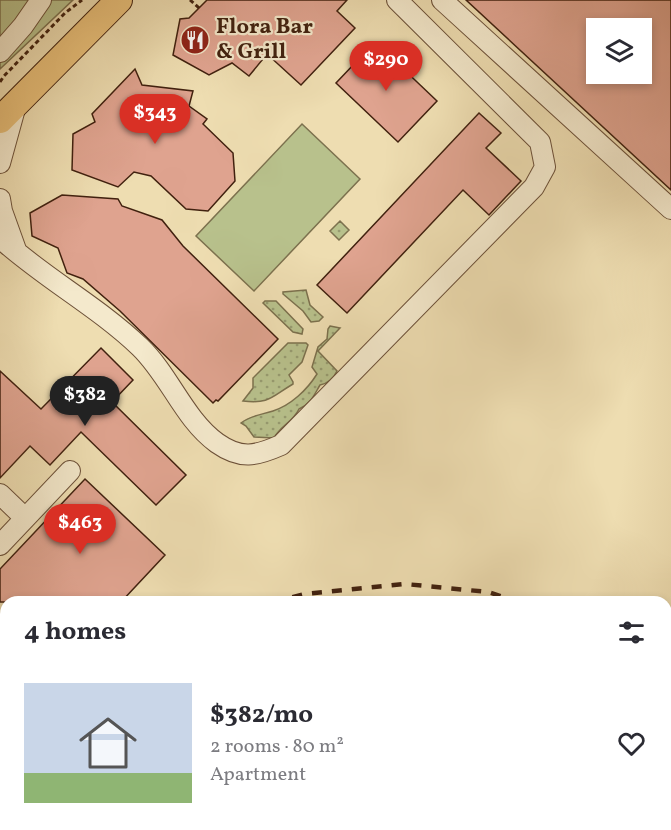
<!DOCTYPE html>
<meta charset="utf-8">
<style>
body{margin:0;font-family:Vollkorn,serif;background:#f2f2f3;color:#2b2b33;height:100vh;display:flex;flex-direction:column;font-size:22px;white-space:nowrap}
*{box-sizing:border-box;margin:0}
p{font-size:20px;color:#7c7c81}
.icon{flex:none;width:33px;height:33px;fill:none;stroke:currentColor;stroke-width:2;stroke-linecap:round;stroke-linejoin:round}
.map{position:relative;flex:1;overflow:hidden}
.drawer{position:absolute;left:0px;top:596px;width:672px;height:236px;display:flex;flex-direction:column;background:#fff;border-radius:18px 18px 0 0;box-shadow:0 3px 9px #0003}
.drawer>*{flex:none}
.buttons{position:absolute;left:586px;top:18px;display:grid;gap:12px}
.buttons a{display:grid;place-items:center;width:66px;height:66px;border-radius:0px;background:#fff;box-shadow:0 3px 9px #0003;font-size:30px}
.price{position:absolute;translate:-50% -51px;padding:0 14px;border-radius:21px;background:#d93025;color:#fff;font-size:20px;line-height:39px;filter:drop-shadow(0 2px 3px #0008)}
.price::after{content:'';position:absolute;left:50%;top:36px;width:18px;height:14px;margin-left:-9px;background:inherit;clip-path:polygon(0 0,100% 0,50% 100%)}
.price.on{background:#222;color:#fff}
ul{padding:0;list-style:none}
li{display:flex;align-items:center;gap:18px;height:150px;padding:0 24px}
li span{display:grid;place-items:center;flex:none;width:168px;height:120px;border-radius:0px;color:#555}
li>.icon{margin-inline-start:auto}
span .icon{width:72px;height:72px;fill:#fffc;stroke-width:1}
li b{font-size:26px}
h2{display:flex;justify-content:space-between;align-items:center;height:72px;padding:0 24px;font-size:26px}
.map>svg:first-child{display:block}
.grass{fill:url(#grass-dots);stroke:#7c714e;stroke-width:1.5}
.park{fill:#b8c18c;stroke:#7c714e;stroke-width:1.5}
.building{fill:#dfa38f;stroke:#41210f;stroke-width:1.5;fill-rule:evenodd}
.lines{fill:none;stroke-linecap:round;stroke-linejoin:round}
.minor-casing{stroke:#6c5038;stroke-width:22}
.major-casing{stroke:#41210f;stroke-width:28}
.path{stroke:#41210f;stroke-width:3;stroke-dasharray:4.5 3;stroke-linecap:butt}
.minor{stroke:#f4e9cc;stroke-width:20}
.major{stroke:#e7be78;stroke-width:26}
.rail{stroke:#41210f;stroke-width:4.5;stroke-dasharray:10 10;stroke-linecap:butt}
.labels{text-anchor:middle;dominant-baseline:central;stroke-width:4.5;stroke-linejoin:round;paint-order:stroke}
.poi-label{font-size:22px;font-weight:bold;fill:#41210f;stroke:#f4e9cc;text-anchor:start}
</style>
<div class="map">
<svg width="671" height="830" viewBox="0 0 671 830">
<defs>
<pattern id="grass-dots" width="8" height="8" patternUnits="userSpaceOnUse" patternTransform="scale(1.5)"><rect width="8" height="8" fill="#b8c18c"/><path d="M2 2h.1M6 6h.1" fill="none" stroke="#979c71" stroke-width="1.8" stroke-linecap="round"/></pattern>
</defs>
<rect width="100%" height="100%" fill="#eeddb1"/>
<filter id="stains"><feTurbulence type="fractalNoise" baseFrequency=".00333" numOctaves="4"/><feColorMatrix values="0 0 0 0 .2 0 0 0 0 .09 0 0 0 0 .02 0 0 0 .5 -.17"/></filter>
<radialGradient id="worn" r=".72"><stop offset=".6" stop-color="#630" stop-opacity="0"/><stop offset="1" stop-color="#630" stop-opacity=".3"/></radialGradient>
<path class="grass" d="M 340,221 L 349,230 L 339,240 L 330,231 Z
M 306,290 L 310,305 L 323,317 L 319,321 L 311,322 L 303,311 L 283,294 L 283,292 Z
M 265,301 L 276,301 L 303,329 L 302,334 L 293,332 L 263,303 Z
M 330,326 L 340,328 L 318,351 L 337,371 C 334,378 327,384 320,385 C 314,395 311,404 299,409 C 293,422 280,426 274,438 L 254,437 L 246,426 L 241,423 C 251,415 261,415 273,411 C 291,405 307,390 317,374 L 312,367 L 318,347 L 327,339 L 328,329 Z
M 288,343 L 306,343 L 308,345 L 302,362 L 289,375 L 293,382 L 293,384 C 271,397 270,404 243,401 L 253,388 L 253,378 Z"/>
<path class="park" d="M 0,0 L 73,0 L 0,69 Z
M 302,124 L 360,179 L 254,291 L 196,236 Z"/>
<path class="building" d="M 207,0 L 347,0 L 337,11 L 355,28 L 301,85 L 267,54 L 249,76 L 232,63 L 209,75 L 173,55 L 180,19 L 189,18 Z
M 466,0 L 671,0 L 671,190 ZM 597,28 L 642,28 L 642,74 L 597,74 Z
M 375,42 L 437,101 L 398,142 L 336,83 Z
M 135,69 L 142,85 L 193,91 L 189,106 L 207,119 L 203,124 L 233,153 L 235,181 L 208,211 L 186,209 L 151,176 L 134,172 L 118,187 L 72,170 L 73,134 L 95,122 L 92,114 Z
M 479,113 L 501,133 L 486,148 L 521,181 L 489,215 L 463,190 L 347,313 L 317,285 Z
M 62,195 L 118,199 L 122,206 L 162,220 L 183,246 L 278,339 L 218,401 L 216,400 L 213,403 L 120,311 L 83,279 L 67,273 L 58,248 L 32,236 L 30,213 Z
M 101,348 L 133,380 L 112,402 L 186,475 L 156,505 L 81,432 L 50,465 L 30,446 L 0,478 L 0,371 L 41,409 Z
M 85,479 L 165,555 L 121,602 L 0,602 L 0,569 Z"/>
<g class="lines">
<g class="minor-casing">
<path id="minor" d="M 442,0 L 671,209
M 0,52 L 23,26 L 41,0
M 0,163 L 16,105
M 0,199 L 2,211 L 16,250
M 0,238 C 44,278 97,306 140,347 C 170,376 184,419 217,443 C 241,460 256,456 281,445 L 534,187 L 545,167 L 540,142 L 397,0
M 0,494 L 25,518
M 0,545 L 70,471
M 628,825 L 634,830
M 193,829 L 198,825"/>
</g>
<g class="major-casing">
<path id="major" d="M 0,120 L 119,0"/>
</g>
<path class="path" d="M 190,0 L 199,8
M 0,82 L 4,76 L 65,13 L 82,0"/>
<use href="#minor" class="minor"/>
<use href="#major" class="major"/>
<path class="rail" d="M 273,602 L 305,594 L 405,584 L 488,592 L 519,602
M 666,677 L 671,681
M 0,787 L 6,781"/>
</g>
<defs>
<g id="restaurant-disc" transform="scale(1.5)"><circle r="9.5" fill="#8f2418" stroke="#f4e9cc"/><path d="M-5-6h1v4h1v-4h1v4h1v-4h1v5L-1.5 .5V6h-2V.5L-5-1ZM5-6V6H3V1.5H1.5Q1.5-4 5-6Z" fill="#fff"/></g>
</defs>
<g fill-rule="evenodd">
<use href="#restaurant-disc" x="195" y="40"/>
</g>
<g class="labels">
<g class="poi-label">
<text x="216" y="27">Flora Bar<tspan x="216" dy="25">&amp; Grill</tspan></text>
</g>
</g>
<rect width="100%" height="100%" filter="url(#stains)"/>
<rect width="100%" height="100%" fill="url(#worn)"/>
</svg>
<div class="buttons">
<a><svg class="icon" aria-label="layers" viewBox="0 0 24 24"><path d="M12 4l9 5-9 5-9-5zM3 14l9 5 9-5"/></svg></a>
</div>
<b class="price" style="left:386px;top:92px">$290</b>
<b class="price" style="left:155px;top:145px">$343</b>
<b class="price on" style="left:85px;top:427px">$382</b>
<b class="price" style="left:80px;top:555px">$463</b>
<section class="drawer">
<h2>4 homes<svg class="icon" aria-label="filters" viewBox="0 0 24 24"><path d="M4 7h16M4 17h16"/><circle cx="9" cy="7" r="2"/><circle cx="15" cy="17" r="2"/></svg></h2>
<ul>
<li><span style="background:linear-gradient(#c9d6e8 75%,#8fb573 0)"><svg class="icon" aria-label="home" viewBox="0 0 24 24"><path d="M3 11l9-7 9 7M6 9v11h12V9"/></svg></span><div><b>$382/mo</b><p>2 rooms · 80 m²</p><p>Apartment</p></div><svg class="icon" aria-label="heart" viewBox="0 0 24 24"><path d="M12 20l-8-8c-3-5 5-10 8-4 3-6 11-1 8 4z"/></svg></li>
</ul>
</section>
</div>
